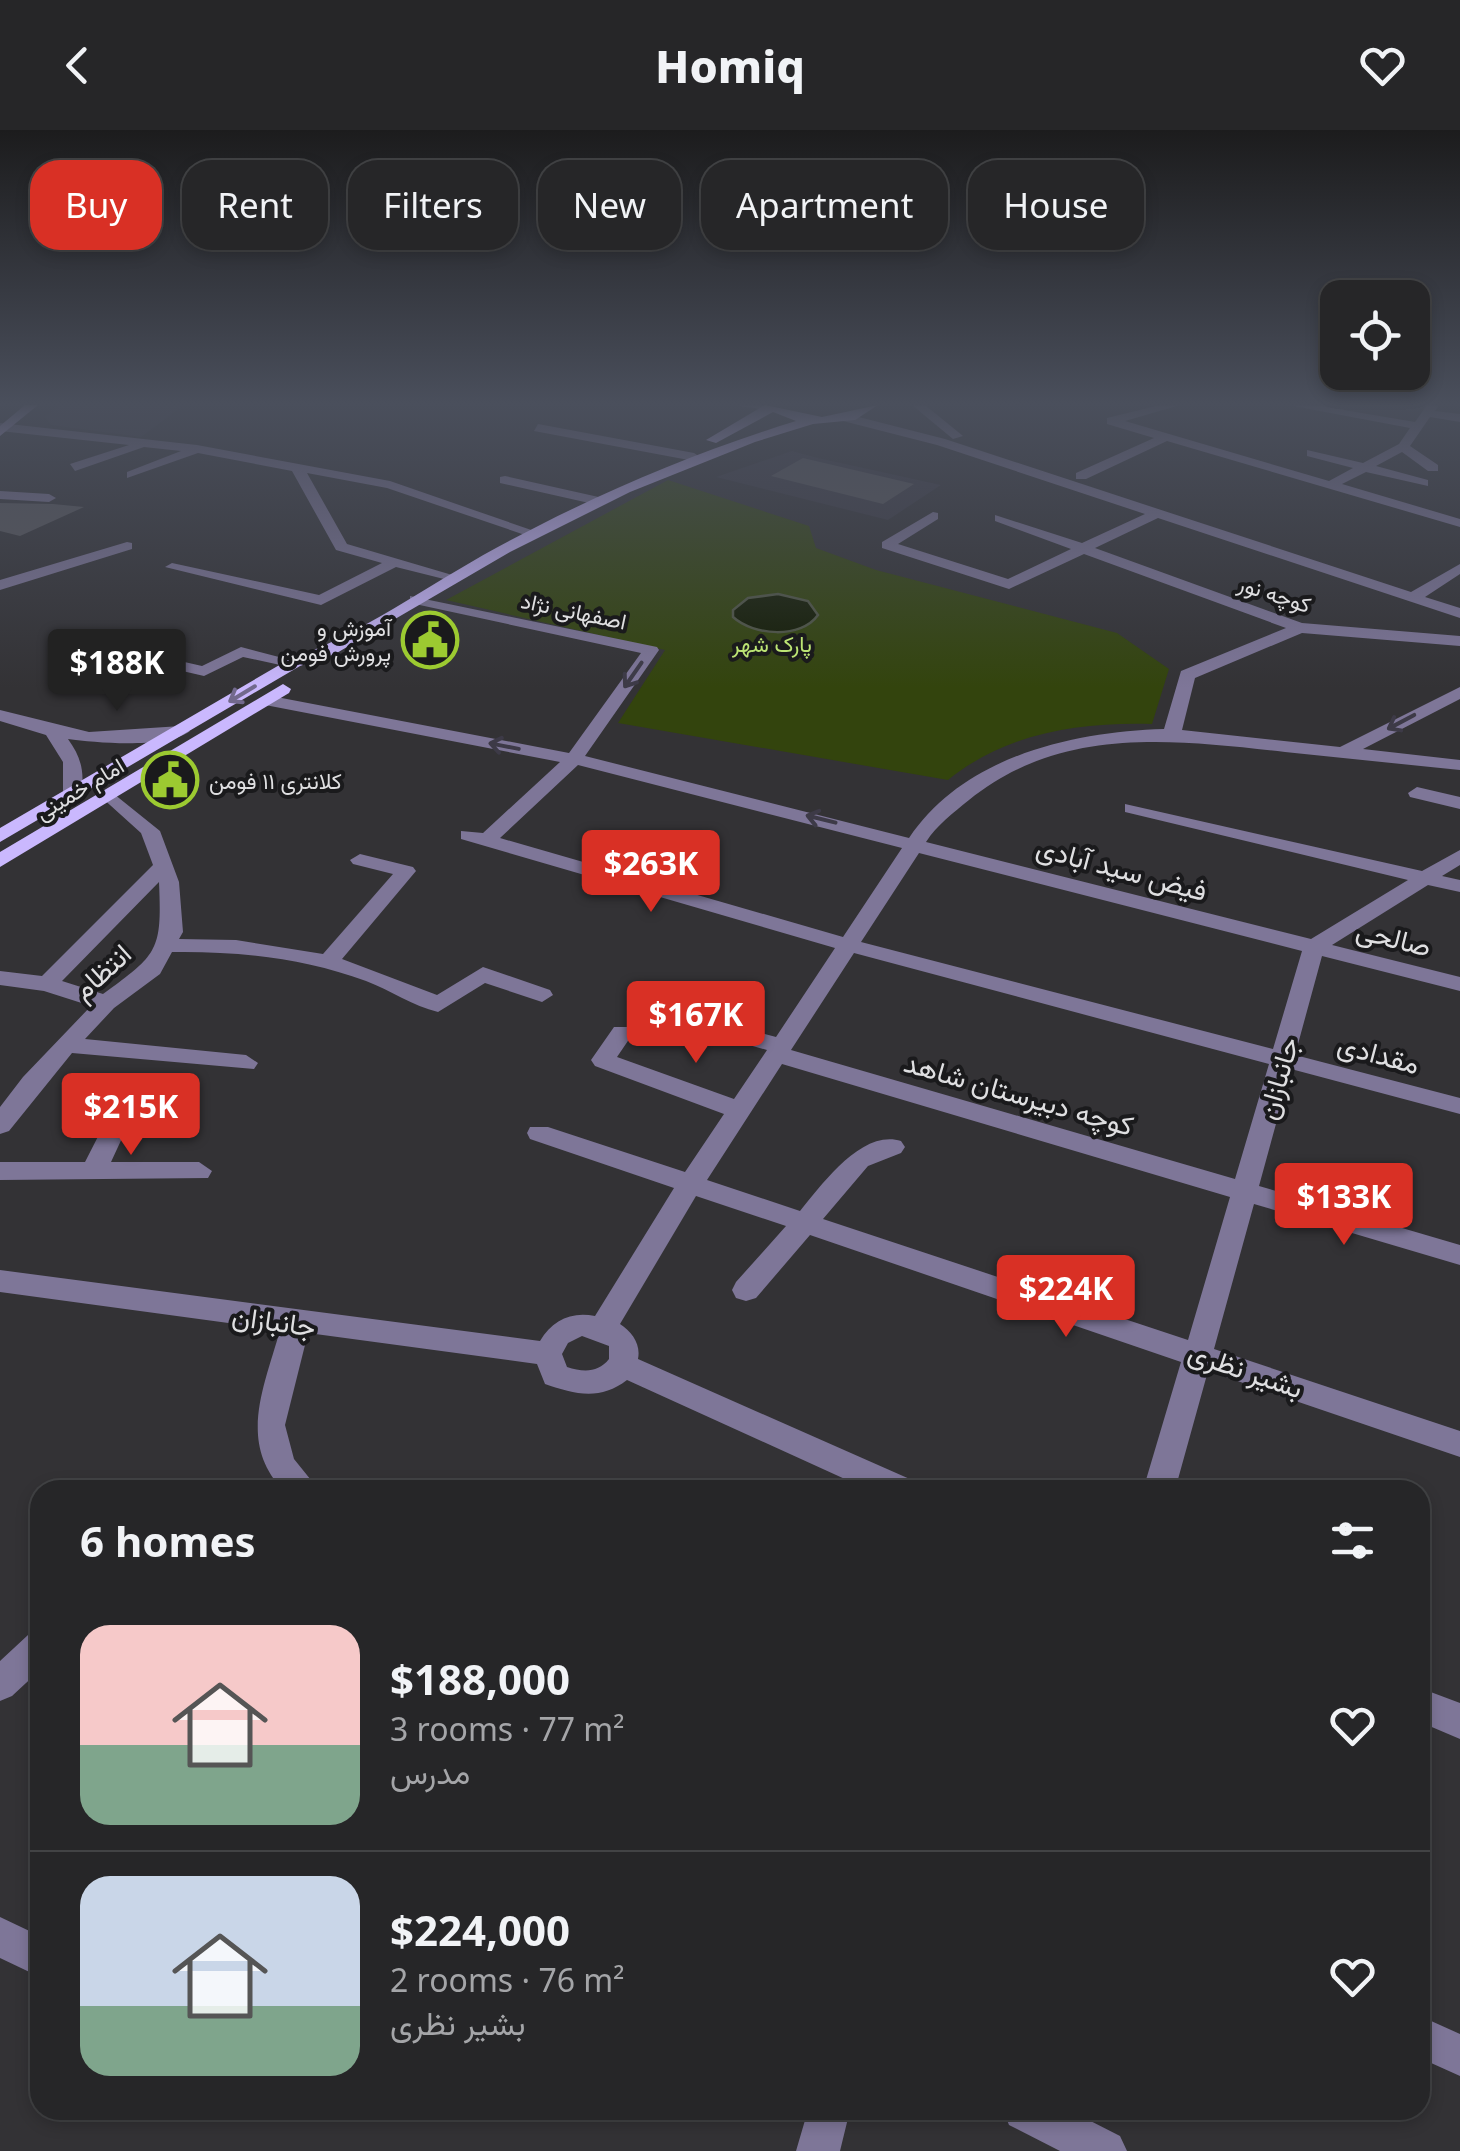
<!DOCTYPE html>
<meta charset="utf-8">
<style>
body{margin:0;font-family:"Noto Sans",Vazirmatn,sans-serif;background:#2e2e30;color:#f1f3f6;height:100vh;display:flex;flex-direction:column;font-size:38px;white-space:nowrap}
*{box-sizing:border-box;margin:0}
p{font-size:32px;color:#a4a5a8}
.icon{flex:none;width:55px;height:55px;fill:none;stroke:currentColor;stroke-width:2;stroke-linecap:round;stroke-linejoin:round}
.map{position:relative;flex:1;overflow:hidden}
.drawer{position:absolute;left:30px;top:1350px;width:1400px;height:640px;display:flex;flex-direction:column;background:#262628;border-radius:30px;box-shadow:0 5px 15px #0003,0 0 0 2px #424345}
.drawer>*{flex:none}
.top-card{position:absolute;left:30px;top:30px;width:1400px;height:90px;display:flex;gap:20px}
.buttons{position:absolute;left:1320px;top:150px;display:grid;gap:20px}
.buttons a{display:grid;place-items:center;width:110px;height:110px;border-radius:20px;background:#262628;box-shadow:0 5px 15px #0003,0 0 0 2px #424345;font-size:50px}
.price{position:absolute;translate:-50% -85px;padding:0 22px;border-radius:10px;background:#d93025;color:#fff;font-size:32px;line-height:65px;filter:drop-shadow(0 2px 5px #0008)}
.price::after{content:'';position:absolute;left:50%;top:60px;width:30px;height:22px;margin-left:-15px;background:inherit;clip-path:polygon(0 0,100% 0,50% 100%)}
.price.selected{background:#222;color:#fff}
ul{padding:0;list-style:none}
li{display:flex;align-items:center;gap:30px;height:250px;padding:0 50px}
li+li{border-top:2px solid #424345}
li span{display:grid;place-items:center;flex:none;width:280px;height:200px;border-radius:30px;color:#555}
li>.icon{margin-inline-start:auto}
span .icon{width:120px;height:120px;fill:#fffc;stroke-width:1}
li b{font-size:42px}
h2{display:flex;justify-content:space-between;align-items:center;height:120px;padding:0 50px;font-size:42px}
.pill{padding:0 35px;border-radius:30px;background:#262628;box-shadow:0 5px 15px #0003,0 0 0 2px #424345;font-size:35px;line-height:90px}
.pill.selected{background:#d93025;color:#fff}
header{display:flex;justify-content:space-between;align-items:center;height:130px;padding:0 50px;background:#262628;font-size:45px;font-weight:800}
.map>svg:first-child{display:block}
.built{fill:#3c3a43}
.green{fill:#33440d}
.water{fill:#131c03;stroke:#505646;stroke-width:2.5}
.building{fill:#59585c}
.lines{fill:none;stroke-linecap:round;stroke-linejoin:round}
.minor{fill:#7e7698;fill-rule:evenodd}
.major{fill:#cab8fe;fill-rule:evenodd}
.oneway{stroke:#3d3a47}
.oneway2{stroke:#72698d}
.labels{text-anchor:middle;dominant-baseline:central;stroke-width:8;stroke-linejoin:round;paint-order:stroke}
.far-street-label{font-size:22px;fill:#dfdfe1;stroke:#1a1a1c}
.far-poi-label{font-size:22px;fill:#dfdfe1;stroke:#1a1a1c;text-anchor:end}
.far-park-label{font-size:22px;fill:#bce474;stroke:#1a1a1c}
.street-label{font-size:28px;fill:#dfdfe1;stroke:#1a1a1c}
</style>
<header><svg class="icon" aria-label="back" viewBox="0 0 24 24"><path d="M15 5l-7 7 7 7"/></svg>Homiq<svg class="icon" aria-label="heart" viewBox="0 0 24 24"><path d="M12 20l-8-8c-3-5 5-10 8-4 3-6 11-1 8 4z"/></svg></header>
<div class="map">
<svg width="1460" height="2021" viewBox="0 0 1460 2021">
<rect width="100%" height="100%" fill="#333235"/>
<path class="built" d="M 60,275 L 184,275 L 141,307 L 51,295 L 45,287 Z
M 792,321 L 818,328 L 941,355 L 888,390 L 716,347 Z"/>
<path class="green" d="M 668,350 L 809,396 L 816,418 L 876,440 L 1117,503 L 1169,539 L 1152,594 C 1079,592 1006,603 948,650 L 618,593 L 665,520 L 446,470 Z"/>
<path class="water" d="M 778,464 L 808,471 L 818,485 C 801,509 754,506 733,487 L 733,480 L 748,468 Z"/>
<path class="building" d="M 803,328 L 914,354 L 883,374 L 771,346 Z
M 0,373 L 53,374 L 84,377 L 20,406 L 0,401 Z"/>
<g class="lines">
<path class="minor" d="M 734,275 L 766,275 L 760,279 Z
M 912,275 L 925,275 L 963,306 L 953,309 Z
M 1160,275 L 1180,275 L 1125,291 L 1329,351 L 1353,338 L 1307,326 L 1307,320 L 1363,333 L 1399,314 L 1410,298 L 1288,275 L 1314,275 L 1415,292 L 1427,275 L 1439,275 L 1435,281 L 1460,284 L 1460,292 L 1430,287 L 1410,316 L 1438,335 L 1438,341 L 1428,341 L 1402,322 L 1376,336 L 1428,350 L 1428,356 L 1366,342 L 1342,354 L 1460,389 L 1460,397 L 1167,311 L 1086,349 L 1076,349 L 1076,343 L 1154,308 L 1107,294 L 1107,288 Z
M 847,284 L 945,309 L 1411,462 L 1460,434 L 1460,444 L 1425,467 L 1460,478 L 1460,488 L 1158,388 L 1095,418 L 1302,493 L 1460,506 L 1460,516 L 1302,503 L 1195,548 L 1182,600 L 1340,617 L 1460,557 L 1460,569 L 1363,619 L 1460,630 L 1460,640 C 1401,634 1343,628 1285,622 C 1175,610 1061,595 969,670 C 953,683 937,695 926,712 L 1311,809 L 1408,750 L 1125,682 L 1125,674 L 1422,741 L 1460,720 L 1460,735 L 1442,746 L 1460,750 L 1460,762 L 1428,755 L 1332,815 L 1460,847 L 1460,861 L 1322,826 L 1295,925 L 1460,968 L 1460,984 L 1291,939 L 1259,1056 L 1460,1115 L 1460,1135 L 1254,1074 L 1214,1219 L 1460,1301 L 1460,1327 L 1208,1241 L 1175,1360 L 1143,1360 L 1181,1232 L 810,1105 L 756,1168 L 746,1171 L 736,1168 L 732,1160 L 736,1152 L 786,1096 L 696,1066 L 620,1194 C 632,1202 641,1214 638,1229 L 912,1350 L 917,1360 L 869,1360 L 627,1250 C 600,1271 574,1264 545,1254 L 537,1234 L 308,1203 L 285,1295 L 294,1329 L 319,1360 L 283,1360 C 237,1312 265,1255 280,1200 L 0,1162 L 0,1140 L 540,1211 C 552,1190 572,1181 595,1186 L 674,1058 L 530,1009 L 527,1003 L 530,997 L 548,997 L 685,1042 L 724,984 L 595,936 L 591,930 L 614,897 L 630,897 L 634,902 L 617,927 L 734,969 L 767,920 L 651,887 L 648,882 L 651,877 L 659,875 L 776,907 L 835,818 L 461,709 L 461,701 L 483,703 L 560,632 L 260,574 L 257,570 L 266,565 L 569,623 L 641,523 L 415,474 L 410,472 L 410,466 L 657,517 L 659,520 L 585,626 L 909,708 C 964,626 1072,602 1164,599 L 1181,541 L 1286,498 L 1084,424 L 1009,459 L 882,418 L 882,412 L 933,382 L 938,383 L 938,389 L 898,414 L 1008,449 L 1071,419 L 995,391 L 995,385 L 1082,413 L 1145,384 L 937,315 L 843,291 ZM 578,635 L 902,718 L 843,807 L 500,708 ZM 919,723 L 1302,821 L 1273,919 L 861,812 ZM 854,823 L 1269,934 L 1235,1049 L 791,920 ZM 782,934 L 1230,1067 L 1188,1210 L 823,1089 L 868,1036 L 901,1023 L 905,1017 L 901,1011 C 861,999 822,1055 800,1081 L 707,1050 ZM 582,1206 L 609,1216 L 609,1229 C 598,1243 583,1242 567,1237 L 562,1224 L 568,1213 Z
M 0,293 L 197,315 L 390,351 L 540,403 L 528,406 L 387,358 L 307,343 L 347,414 L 459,447 L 452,451 L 396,437 L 321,475 L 165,437 L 172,433 L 319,465 L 382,433 L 336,420 L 292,341 L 198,323 L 127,348 L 127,342 L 181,321 L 144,317 L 75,341 L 70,334 L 129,315 L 0,301 Z
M 538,294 L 694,323 L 700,327 L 694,331 L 534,301 Z
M 505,346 L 603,368 L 605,371 L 598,375 L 500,353 L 500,347 Z
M 0,361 L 49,364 L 56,368 L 49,372 L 0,369 Z
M 127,412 L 132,413 L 132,419 L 0,460 L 0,450 Z
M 106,514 L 202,536 L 241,517 L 302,533 L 294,538 L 243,527 L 204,546 L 100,522 L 100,516 Z
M 0,580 L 89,602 L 181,596 L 190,601 C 166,619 98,613 68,609 C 81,627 85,642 81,664 L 72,670 L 63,664 L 63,632 L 46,605 L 0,591 Z
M 1417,657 L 1460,667 L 1460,679 L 1410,667 L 1408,663 Z
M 109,660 L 160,701 L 179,752 L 183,802 L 179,809 L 236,810 L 323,824 L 393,744 L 353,734 L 350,730 L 360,724 L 413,737 L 416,741 L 342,829 L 437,865 L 483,837 L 550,860 L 553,865 L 542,872 L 485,853 L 438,882 C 413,876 390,860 366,851 C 303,828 238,821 172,822 L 160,844 L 114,878 L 85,909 L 246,925 L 258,933 L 254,939 L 72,923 L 9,1001 L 0,1004 L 0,977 L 23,947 L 91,876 L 44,861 L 0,855 L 0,841 L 42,846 L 153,735 L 141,703 L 100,666 ZM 159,752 C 162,821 158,824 103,864 L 62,851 Z
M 118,982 L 130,991 L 111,1032 L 199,1032 L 212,1041 L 208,1048 L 0,1050 L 0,1032 L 85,1032 L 109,985 Z
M 40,1501 L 40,1540 L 12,1566 L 0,1571 L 0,1531 L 28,1505 Z
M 1420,1558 L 1460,1573 L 1460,1609 L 1420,1592 Z
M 0,1787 L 40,1806 L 40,1847 L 0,1828 Z
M 1420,1886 L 1460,1904 L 1460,1946 L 1420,1928 Z
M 808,1980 L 850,1980 L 840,2021 L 796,2021 Z
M 1003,1980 L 1069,1980 L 1120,2006 L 1127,2021 L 1060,2021 L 1009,1995 Z"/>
<path class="major" d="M 25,275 L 38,275 L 0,306 L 0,296 Z
M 765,275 L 822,287 L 878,275 L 855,290 L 813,294 L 755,312 L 630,362 L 510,422 L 335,524 L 300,536 L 0,712 L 0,698 L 288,530 C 361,505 428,455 496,418 C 592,366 692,323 796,291 L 773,282 L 716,313 L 706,310 Z
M 283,554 L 291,559 L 289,563 L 0,737 L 0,722 Z"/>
</g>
<defs><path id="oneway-shaft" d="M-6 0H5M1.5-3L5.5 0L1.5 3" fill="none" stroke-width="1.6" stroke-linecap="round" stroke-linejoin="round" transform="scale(2.5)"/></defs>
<g class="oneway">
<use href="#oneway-shaft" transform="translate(633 545) rotate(125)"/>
<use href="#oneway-shaft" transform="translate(1401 592) rotate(152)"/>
<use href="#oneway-shaft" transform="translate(504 616) rotate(-169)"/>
<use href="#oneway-shaft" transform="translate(821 689) rotate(-166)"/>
</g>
<use class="oneway2" href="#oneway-shaft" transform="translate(242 564) rotate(149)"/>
<linearGradient id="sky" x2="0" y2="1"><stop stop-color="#1c1c1d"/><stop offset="0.49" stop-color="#4a4f5c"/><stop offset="1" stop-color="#4a4f5c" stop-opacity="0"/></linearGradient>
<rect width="1460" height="558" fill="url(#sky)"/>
<defs>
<g id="civic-ring" transform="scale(2.875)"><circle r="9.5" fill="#1a1a1c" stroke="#9cca31" stroke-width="1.5"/><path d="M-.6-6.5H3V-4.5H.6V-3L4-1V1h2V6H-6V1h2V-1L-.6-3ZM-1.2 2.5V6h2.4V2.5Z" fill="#9cca31"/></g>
</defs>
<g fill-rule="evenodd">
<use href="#civic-ring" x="430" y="510"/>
<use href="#civic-ring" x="170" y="650"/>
</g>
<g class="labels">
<g class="far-street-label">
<text transform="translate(1275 463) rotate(18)">کوچه نور</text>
<text transform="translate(574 480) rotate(12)">اصفهانی نژاد</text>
<text transform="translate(79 658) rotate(-31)">امام خمینی</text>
</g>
<g class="far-poi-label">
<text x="391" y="497">آموزش و<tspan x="391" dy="25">پرورش فومن</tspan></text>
<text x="209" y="650" text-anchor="start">کلانتری ۱۱ فومن</text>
</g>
<g class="far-park-label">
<text x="772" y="513">پارک شهر</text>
</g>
<g class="street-label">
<text transform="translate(1122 738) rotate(15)">فیض سید آبادی</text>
<text transform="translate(1394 807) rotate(14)">صالحی</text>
<text transform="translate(101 841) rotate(-42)">انتظام</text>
<text transform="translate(1379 923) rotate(15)">مقدادی</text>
<text transform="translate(1277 948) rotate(-74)">جانبازان</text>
<text transform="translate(1019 963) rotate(16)">کوچه دبیرستان شاهد</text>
<text transform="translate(274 1190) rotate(8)">جانبازان</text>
<text transform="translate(1246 1239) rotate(19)">بشیر نظری</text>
</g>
</g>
</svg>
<div class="buttons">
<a><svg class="icon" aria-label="locate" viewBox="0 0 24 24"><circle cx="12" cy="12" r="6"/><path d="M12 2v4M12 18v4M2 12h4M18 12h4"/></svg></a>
</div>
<b class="price selected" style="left:117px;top:584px">$188K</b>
<b class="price" style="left:651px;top:785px">$263K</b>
<b class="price" style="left:696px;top:936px">$167K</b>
<b class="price" style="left:131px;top:1028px">$215K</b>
<b class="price" style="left:1344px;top:1118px">$133K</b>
<b class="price" style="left:1066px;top:1210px">$224K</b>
<div class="top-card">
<a class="pill selected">Buy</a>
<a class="pill">Rent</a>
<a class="pill">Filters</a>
<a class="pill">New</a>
<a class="pill">Apartment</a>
<a class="pill">House</a>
</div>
<section class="drawer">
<h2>6 homes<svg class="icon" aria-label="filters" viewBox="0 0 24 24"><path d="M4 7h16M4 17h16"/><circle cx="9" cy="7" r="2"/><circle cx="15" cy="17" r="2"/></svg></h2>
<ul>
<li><span style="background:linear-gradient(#f6c9c9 60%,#7fa58c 0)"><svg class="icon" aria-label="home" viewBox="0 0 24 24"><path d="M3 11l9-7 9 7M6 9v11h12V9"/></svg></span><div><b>$188,000</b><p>3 rooms · 77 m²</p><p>مدرس</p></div><svg class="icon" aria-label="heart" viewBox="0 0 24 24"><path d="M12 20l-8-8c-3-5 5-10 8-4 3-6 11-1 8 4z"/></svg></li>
<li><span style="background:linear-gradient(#c9d6e8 65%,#7fa58c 0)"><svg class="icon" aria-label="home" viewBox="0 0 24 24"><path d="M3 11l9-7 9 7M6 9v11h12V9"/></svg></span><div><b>$224,000</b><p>2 rooms · 76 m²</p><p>بشیر نظری</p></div><svg class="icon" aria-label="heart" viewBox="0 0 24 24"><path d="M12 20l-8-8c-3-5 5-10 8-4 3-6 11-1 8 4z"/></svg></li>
</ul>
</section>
</div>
